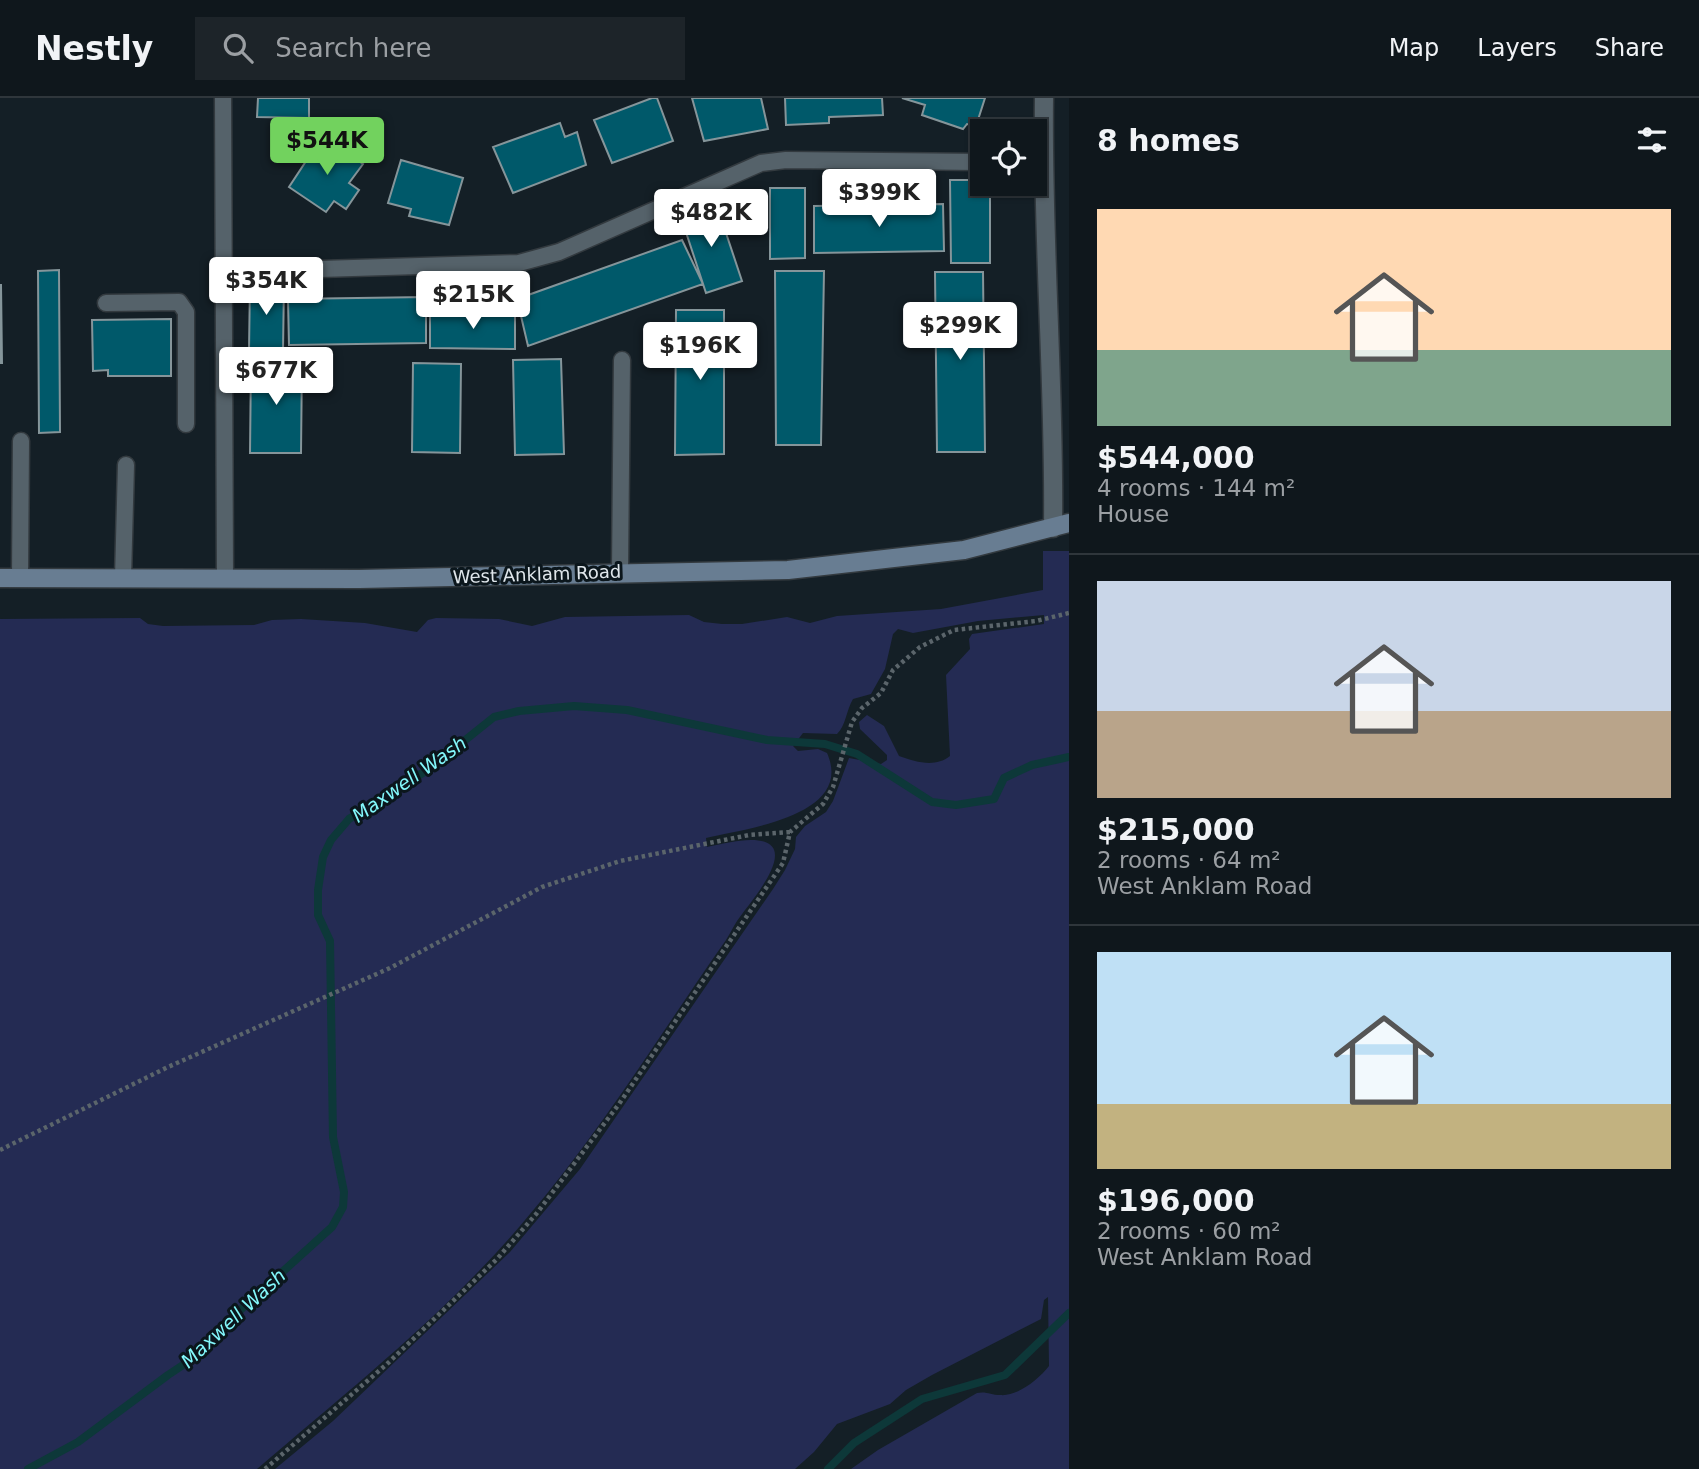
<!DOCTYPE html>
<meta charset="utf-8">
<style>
body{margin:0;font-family:"DejaVu Sans",sans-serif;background:#1d2429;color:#f1f3f6;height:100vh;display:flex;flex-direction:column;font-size:26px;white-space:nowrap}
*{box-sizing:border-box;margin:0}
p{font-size:23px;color:#9b9fa3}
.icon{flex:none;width:38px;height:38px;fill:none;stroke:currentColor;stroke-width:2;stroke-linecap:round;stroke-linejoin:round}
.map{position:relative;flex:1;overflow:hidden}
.sheet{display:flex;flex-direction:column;background:#0f171c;width:630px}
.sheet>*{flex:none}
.fabs{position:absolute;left:970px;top:21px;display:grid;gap:14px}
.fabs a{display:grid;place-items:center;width:77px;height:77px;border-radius:0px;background:#0f171c;box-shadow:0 2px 5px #0004,0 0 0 2px #2f363b;font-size:35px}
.price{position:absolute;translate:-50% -60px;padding:0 16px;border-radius:7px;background:#fff;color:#222;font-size:23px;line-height:46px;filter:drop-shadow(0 2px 4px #0008)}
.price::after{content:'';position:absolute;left:50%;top:42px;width:21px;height:16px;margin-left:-10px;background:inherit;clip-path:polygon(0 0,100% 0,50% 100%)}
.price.current{background:#72d25e;color:#111}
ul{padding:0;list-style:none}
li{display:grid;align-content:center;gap:14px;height:371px;padding:0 28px}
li+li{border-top:2px solid #2f363b}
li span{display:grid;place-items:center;height:217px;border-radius:0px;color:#555}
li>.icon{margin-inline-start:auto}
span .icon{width:126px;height:126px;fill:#fffc;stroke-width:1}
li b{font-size:30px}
h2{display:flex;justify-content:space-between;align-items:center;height:84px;padding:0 28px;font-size:30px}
header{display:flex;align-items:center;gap:42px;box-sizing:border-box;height:98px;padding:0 35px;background:#0f171c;border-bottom:2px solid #2f363b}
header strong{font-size:33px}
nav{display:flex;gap:38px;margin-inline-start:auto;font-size:24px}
.search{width:490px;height:63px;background:#1d2429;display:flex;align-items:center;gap:18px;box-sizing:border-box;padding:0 24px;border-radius:0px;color:#9b9fa3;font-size:26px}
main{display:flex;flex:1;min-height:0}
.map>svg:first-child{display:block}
.green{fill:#242b53}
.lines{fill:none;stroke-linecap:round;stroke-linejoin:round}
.stream{stroke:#0d3839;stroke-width:8}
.building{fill:#00596a;stroke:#85959a;stroke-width:2}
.service-casing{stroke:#333a3f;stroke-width:19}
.tertiary-casing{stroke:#333a3f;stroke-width:21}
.secondary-casing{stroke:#333a3f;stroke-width:21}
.path{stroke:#5b656b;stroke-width:4.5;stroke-dasharray:3.5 3.5;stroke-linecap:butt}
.service{stroke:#55626a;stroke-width:16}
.tertiary{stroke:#55626a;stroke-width:18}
.secondary{stroke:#687d92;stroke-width:18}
.labels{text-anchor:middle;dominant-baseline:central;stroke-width:6;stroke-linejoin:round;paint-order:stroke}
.street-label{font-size:18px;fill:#dfe6eb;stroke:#0b161c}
.water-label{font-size:19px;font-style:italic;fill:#83f8fb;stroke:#0b161c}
</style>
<header>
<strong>Nestly</strong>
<div class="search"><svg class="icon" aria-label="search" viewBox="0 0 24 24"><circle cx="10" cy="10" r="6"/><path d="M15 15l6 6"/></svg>Search here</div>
<nav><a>Map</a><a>Layers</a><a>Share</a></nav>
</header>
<main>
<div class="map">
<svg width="1069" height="1371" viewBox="0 0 1069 1371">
<rect width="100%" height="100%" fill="#141f26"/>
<path class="green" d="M 1043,453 L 1069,453 L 1069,1371 L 851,1371 L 878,1352 L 977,1295 C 986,1293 991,1297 1000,1297 C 1017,1299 1039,1281 1049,1268 L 1048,1199 L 1044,1202 L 1041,1221 L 932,1277 L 906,1292 L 890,1306 L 837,1326 L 814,1354 L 795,1371 L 275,1371 L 333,1323 L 510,1154 L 580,1071 L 773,791 L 785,772 L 795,751 L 796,739 L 805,728 L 826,714 L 833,703 L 849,660 L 881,666 L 887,662 L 887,657 L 860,631 L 859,624 L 867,617 L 884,628 L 899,658 C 916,664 935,670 950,658 L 946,577 L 970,551 L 969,541 L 972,536 L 1044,526 L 1044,517 L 978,523 L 913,535 L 898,531 L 893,536 L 885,571 L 871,596 L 853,601 C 846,613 846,627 837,636 L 803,635 L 793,648 L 798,653 L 818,651 L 827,655 C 855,718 744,731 706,740 L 707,749 C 721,746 737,742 751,742 C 807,742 749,805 737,823 C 733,829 730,836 726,842 C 660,936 600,1035 525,1122 C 447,1215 349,1292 257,1371 L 0,1371 L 0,521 L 140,520 L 148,526 L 163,528 L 254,527 L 272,522 L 301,521 L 365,525 L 417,534 L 428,522 L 436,520 L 499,521 L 532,528 L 565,519 L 689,517 L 704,524 L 722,526 L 742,526 L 787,519 L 810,525 L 837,518 L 941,511 L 1043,492 Z"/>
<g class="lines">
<path class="stream" d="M 28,1371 L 78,1344 L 168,1277 L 198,1257 L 227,1224 L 332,1129 L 343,1109 L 344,1094 L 333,1039 L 330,843 L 318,817 L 318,792 L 323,759 L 331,742 L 349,721 L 429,671 L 494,619 L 519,613 L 574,608 L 627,612 L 767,642 L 825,646 L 857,656 L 932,704 L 956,707 L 994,701 L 1004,680 L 1032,667 L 1069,659
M 828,1371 L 854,1345 L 922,1301 L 1005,1277 L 1069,1215"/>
</g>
<path class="building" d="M 258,0 L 309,0 L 309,20 L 257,19 Z
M 652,0 L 657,0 L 673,43 L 612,65 L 594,22 Z
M 692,0 L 761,0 L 768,31 L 704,43 Z
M 785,0 L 882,0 L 883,17 L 829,19 L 829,25 L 786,27 Z
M 902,0 L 985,0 L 976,28 L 967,26 L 963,31 L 922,17 L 925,7 Z
M 560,25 L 565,39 L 577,34 L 586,67 L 513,95 L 493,49 Z
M 322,39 L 363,66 L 349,85 L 359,92 L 346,111 L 334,103 L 326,114 L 289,89 Z
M 401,62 L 463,80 L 449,127 L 409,118 L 411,111 L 388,105 Z
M 950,82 L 982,82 L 982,86 L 990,86 L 990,165 L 951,165 Z
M 770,90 L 805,90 L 805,160 L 770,161 Z
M 943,106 L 944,153 L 814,155 L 814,108 Z
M 717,108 L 742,183 L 706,195 L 681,119 Z
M 682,142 L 703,186 L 528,248 L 517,201 Z
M 59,172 L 60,334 L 39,335 L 38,173 Z
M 775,173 L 824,173 L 821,347 L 776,347 Z
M 935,174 L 983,174 L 985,354 L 937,354 Z
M 250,184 L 284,184 L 283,253 L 249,253 Z
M 0,187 L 1,187 L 2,265 L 0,265 Z
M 426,199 L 426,245 L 289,247 L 288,201 Z
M 676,212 L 724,212 L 724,356 L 675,357 Z
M 506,215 L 515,215 L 515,251 L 430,250 L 430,216 Z
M 171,221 L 171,278 L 108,278 L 108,272 L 93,273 L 92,222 Z
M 302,261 L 301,355 L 250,355 L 251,263 Z
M 561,261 L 564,356 L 515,357 L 513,262 Z
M 413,265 L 461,266 L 460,355 L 412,354 Z"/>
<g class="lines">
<g class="service-casing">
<path id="service" d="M 223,0 L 225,480
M 224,174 L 519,165 L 559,154 L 761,65 L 786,62 L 982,64
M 106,205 L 179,204 L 186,214 L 186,326
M 620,473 L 622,262
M 20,480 L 21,343
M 123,480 L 126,367"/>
</g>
<g class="tertiary-casing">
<path id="tertiary" d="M 1044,0 C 1042,144 1055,287 1053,430"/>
</g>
<g class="secondary-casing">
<path id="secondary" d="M 0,480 L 359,481 L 788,472 L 964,452 L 1069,425"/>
</g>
<path class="path" d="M 0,1052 L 168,969 L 390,870 L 542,789 L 620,763 L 749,737 L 790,734
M 265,1371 L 387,1266 L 497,1161 L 537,1115 L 619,1006 L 783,765 L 790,734 L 823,706 L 833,689 L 852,624 L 862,610 L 881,595 L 893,572 L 920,549 L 954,532 L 1036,523 L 1069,515"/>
<use href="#service" class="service"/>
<use href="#tertiary" class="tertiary"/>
<use href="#secondary" class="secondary"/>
</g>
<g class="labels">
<g class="street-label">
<text transform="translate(537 476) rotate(-2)">West Anklam Road</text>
</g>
<g class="water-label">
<text transform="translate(409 681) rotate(-35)">Maxwell Wash</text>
<text transform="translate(233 1220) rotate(-43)">Maxwell Wash</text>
</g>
</g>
</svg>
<div class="fabs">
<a><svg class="icon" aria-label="locate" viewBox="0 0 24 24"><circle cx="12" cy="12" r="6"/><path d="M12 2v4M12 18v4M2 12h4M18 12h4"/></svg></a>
</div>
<b class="price current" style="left:327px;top:79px">$544K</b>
<b class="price" style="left:879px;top:131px">$399K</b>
<b class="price" style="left:711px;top:151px">$482K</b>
<b class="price" style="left:266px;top:219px">$354K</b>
<b class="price" style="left:473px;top:233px">$215K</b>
<b class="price" style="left:960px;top:264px">$299K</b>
<b class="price" style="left:700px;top:284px">$196K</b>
<b class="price" style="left:276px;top:309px">$677K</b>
</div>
<section class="sheet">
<h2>8 homes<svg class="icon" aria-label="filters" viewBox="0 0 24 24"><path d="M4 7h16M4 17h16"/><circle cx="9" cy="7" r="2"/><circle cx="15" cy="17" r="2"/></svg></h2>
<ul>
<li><span style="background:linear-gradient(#ffd9b3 65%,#7fa58c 0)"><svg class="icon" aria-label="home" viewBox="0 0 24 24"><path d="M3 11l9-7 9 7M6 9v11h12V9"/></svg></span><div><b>$544,000</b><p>4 rooms · 144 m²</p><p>House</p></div></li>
<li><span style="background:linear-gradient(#c9d6e8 60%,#b9a48a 0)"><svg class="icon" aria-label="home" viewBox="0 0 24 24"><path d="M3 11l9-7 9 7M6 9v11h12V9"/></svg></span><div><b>$215,000</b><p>2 rooms · 64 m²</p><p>West Anklam Road</p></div></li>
<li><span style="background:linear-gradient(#bfe0f5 70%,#c2b280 0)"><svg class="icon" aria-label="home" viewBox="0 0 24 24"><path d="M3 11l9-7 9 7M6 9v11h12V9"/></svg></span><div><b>$196,000</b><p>2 rooms · 60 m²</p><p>West Anklam Road</p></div></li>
</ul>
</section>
</main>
